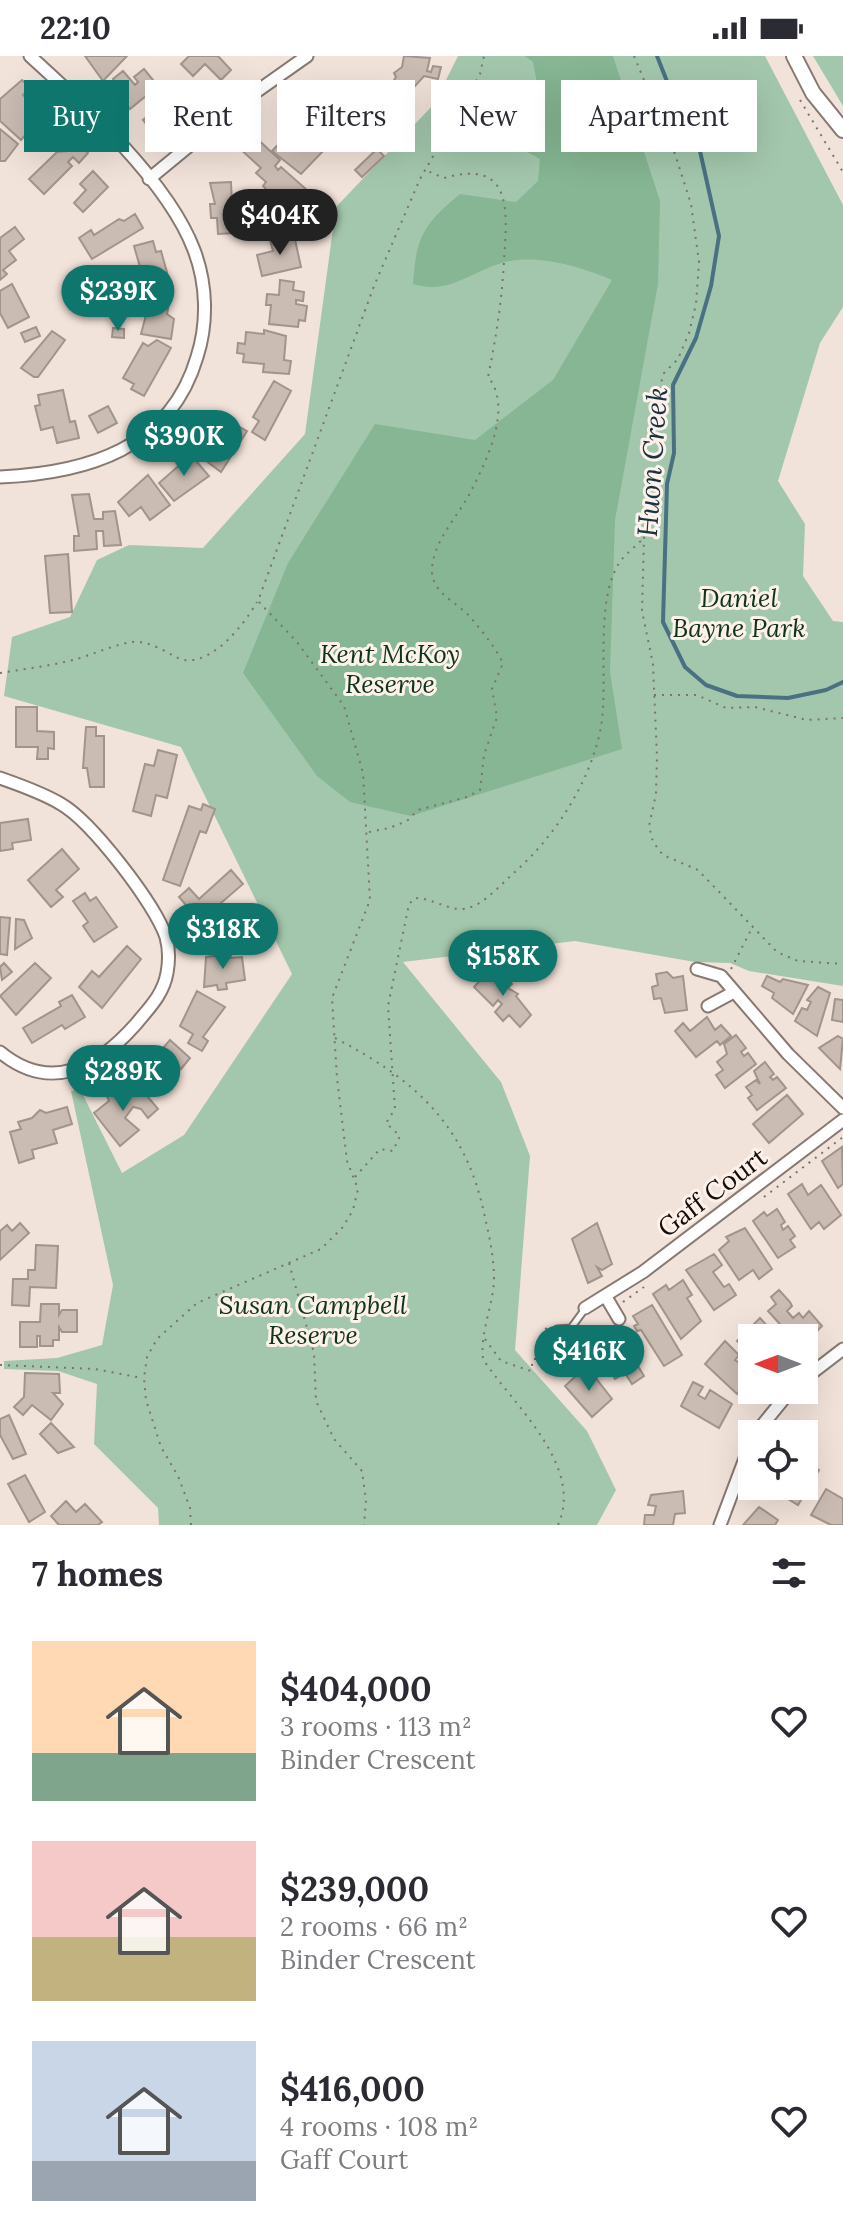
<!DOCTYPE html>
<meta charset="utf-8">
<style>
body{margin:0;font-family:Lora,serif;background:#f2f2f3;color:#2b2b33;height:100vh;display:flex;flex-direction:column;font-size:30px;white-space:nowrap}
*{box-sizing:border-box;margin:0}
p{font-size:26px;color:#7c7c81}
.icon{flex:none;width:44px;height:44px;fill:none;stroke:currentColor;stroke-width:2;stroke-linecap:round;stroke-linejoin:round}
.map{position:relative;height:1469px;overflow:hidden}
.side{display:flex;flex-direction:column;background:#fff;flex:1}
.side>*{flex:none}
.top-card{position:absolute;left:24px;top:24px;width:796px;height:72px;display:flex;gap:16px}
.needle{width:52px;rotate:270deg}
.controls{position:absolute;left:738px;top:1268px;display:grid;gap:16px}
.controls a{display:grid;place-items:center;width:80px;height:80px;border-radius:0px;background:#fff;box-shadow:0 8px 32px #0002;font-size:40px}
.price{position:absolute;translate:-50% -68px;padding:0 18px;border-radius:28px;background:#0f766e;color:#fff;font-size:26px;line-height:52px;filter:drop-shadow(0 2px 4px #0008)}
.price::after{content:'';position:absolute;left:50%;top:48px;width:24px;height:18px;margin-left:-12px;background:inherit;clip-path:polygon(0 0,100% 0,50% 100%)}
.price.on{background:#222;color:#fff}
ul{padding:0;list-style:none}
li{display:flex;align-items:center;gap:24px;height:200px;padding:0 32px}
li span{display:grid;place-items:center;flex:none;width:224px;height:160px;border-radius:0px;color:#555}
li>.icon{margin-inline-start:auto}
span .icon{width:96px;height:96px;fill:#fffc;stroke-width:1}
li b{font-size:34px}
h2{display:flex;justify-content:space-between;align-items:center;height:96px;padding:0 32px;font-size:34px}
.chip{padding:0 28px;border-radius:0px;background:#fff;box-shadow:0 8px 32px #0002;font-size:28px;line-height:72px}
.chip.on{background:#0f766e;color:#fff}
.status{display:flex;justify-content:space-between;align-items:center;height:56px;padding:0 40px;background:#fff;direction:ltr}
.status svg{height:22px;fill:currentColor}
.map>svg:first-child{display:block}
.green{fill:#a3c7ad}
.forest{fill:#86b693}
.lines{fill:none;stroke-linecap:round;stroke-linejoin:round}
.stream{stroke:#497181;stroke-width:4}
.building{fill:#cabcb3;stroke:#a1948b;stroke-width:2}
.service-casing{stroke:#877971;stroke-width:9}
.minor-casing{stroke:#877971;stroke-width:15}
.tertiary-casing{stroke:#877971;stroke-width:18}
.path{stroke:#7c726d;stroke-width:2;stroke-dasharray:2 6;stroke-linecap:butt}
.service{stroke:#fff;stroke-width:5}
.minor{stroke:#fff;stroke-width:11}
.tertiary{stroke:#fff;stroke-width:14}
.labels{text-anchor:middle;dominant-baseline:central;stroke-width:6;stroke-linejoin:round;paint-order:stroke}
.park-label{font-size:26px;font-style:italic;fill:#0d341c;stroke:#fdf1ea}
.street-label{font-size:26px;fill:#120d0a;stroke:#fdf1ea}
.water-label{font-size:28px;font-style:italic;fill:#16333f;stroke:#fdf1ea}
</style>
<div class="status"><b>22:10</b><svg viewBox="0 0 49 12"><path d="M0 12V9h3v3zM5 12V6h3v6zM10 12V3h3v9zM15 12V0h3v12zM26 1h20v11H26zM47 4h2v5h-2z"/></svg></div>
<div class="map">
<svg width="843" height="1469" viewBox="0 0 843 1469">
<rect width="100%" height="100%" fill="#f2e3da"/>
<path class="green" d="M 458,0 L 655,0 L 681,64 L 657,0 L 765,0 L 843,149 L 843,251 L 820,287 L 778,425 L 805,468 L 803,520 L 833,565 L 843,566 L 843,930 L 749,915 L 730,907 L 695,906 L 575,885 L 403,906 L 501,1026 L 530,1100 L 515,1294 L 587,1375 L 616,1434 L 597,1469 L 159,1469 L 158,1452 L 94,1388 L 97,1328 L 58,1315 L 4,1313 L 4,1305 L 57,1302 L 102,1289 L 113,1229 L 71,1035 L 80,1033 L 122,1117 L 184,1079 L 292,918 L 181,691 L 4,640 L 12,581 L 70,561 L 97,504 L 129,489 L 203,492 L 305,378 L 336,151 L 434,48 Z
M 813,0 L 843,0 L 843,50 Z"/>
<path class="forest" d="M 525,0 L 613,0 L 660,145 L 658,228 L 615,464 L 610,616 L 622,693 L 411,760 L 350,746 L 317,720 L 243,617 L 288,507 L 375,368 L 475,384 L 553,324 L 612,224 C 581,211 536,197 502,207 C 468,217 449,239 413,228 C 416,180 424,168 460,138 L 516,146 L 538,125 L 540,103 C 519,91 488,79 480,55 L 540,43 L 533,6 Z"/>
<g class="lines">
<path class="stream" d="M 657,0 L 683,66 L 700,95 L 719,180 L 711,230 L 696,282 L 673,329 L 674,397 L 667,428 L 663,566 L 685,611 L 706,629 L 737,640 L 788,642 L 826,634 L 843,626"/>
</g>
<path class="building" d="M 85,0 L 127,0 L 103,25 Z
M 189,0 L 218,0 L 231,14 L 221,24 L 205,8 L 193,20 L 181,8 Z
M 404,0 L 430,2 L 427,15 L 431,16 L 433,10 L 441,11 L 438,23 L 424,20 L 406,40 L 391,29 L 396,21 L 394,17 L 402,11 Z
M 144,13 L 158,30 L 130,53 L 116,36 L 120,32 L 113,23 L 123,15 L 135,29 L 138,26 L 134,21 Z
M 22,24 L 30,32 L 23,39 L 32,48 L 36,67 L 21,84 L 0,65 L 0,43 Z
M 187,30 L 199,45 L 190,51 L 193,55 L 168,74 L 166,71 L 155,79 L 143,64 Z
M 382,35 L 388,35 L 395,47 L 379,65 L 386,71 L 378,79 L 357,57 L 375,36 L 379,39 Z
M 330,37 L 348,55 L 346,58 L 349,61 L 327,84 L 316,73 L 323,65 L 313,55 L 318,49 L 321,52 Z
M 301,65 L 327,91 L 301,118 L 272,95 Z
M 0,73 L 18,88 L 5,105 L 0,105 Z
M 252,78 L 280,104 L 275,110 L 278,114 L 281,111 L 307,134 L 292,151 L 277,137 L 267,149 L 259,142 L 266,133 L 263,130 L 266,126 L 256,117 L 261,112 L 239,92 Z
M 77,86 L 88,97 L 79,107 L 73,101 L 68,106 L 72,110 L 44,138 L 29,123 L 57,96 L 68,95 Z
M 377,93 L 384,100 L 362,121 L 355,114 Z
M 93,115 L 108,131 L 83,156 L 74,147 L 86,134 L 80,128 Z
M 231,126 L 232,147 L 240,147 L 245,168 L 234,168 L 235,177 L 218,178 L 217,162 L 211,162 L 210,148 L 215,148 L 210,127 Z
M 135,158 L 143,172 L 92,203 L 79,182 L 91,174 L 94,179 L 119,163 L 124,165 Z
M 15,171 L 24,183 L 9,195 L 16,204 L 3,214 L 7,218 L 0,224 L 0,182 Z
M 294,179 L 301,211 L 262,220 L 257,199 L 273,195 L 270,184 Z
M 153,185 L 156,196 L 161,195 L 170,227 L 142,235 L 137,219 L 142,218 L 134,190 Z
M 136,223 L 140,232 L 122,239 L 118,230 Z
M 280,224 L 294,226 L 293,234 L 304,236 L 303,245 L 296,244 L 296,248 L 307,250 L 305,265 L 299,264 L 298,271 L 269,268 L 271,249 L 266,249 L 267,238 L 279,239 Z
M 12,228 L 29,261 L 8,272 L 0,257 L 0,235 Z
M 153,240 L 170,242 L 167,258 L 174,263 L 171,283 L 141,278 L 146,259 L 150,259 Z
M 36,271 L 40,280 L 25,286 L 21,277 Z
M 113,272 L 124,273 L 124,282 L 112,281 Z
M 264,274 L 286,280 L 284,304 L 291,305 L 289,318 L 263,316 L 264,308 L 243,306 L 244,298 L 237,297 L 238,287 L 245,288 L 246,276 L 264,278 Z
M 52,275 L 65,284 L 38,321 L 34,321 L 21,312 Z
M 157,284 L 171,292 L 144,340 L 131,333 L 134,328 L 123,322 L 143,287 L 148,290 Z
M 274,325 L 291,335 L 265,384 L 252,376 L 259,365 L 253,361 Z
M 63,334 L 70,366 L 75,365 L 79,382 L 57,387 L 53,371 L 41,374 L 35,350 L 40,349 L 38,339 Z
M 108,350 L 117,367 L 98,377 L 89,360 Z
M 225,363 L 247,375 L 221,416 L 197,398 L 206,387 L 210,390 L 209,385 L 215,376 L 220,380 L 223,375 L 219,372 Z
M 191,399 L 209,420 L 174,445 L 159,427 Z
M 148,419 L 170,449 L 150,464 L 141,451 L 129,460 L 118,446 Z
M 89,438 L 94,463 L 103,463 L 103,456 L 115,455 L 121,489 L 104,490 L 103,475 L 96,475 L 97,493 L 74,495 L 74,480 L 79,480 L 72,439 Z
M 68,498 L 72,556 L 50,557 L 45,500 Z
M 16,651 L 37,651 L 37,675 L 54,676 L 54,693 L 48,692 L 48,703 L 37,703 L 38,691 L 16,691 Z
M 86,671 L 96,671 L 96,680 L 104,680 L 104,731 L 90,731 L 87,712 L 83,712 Z
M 158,694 L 177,699 L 167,742 L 156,739 L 151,760 L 133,755 L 145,708 L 154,710 Z
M 203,748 L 215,753 L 206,777 L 200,775 L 180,830 L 163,824 L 189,750 L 201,754 Z
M 28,763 L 31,784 L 12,787 L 13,793 L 0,795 L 0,767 Z
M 62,793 L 79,813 L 56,834 L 63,841 L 51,851 L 28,824 Z
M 231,814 L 243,828 L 200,865 L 179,841 L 189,832 L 199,843 Z
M 85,837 L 90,845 L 96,841 L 117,871 L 94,886 L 83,870 L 88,866 L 73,845 Z
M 0,861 L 10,862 L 7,899 L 0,898 Z
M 16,863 L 24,864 L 32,882 L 15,893 Z
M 127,890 L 141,903 L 102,952 L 79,931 L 92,915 L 99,921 Z
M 229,898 L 230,902 L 242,901 L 245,924 L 226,927 L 227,933 L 218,934 L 217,929 L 204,931 L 206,901 Z
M 4,907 L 12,916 L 2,924 L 0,911 Z
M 35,907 L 51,922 L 16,959 L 0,940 Z
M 500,915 L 512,928 L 508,932 L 518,938 L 516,940 L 531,959 L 520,971 L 509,959 L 503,965 L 495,956 L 502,948 L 498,944 L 493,950 L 474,931 L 488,916 L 493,922 Z
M 667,916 L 673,922 L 683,920 L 687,954 L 665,957 L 661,942 L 654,943 L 652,931 L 658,929 L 656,918 Z
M 767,920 L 780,926 L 783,923 L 808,929 L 793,958 L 772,942 L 774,937 L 762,930 Z
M 818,931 L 830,937 L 817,980 L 795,965 L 802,952 L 807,954 L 811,946 L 807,944 Z
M 197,935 L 225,951 L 203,981 L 208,985 L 202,995 L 188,987 L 193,978 L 180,970 Z
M 72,939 L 85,961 L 65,973 L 62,969 L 32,987 L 23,972 L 61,950 L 59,946 Z
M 835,943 L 843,944 L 843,966 L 832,964 Z
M 707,961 L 715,974 L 721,969 L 731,980 L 720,989 L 717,985 L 696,1001 L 675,975 L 683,967 L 690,975 Z
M 736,979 L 746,992 L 741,996 L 744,1000 L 748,997 L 756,1008 L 725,1032 L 716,1019 L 723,1014 L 717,1006 L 727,998 L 724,988 Z
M 838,980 L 843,983 L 840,1013 L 819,992 Z
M 170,984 L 190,1002 L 181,1013 L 177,1010 L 154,1036 L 138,1021 Z
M 765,1006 L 774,1018 L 770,1021 L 773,1024 L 777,1021 L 786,1032 L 757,1054 L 748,1042 L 752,1039 L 746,1031 L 756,1024 L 760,1028 L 754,1015 Z
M 120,1028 L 129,1038 L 143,1035 L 158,1053 L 148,1062 L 141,1053 L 133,1051 L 125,1062 L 139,1074 L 120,1090 L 94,1057 L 109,1045 L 107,1040 Z
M 787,1039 L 803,1058 L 769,1087 L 753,1068 Z
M 67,1051 L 72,1068 L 53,1074 L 57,1087 L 32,1094 L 34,1102 L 19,1107 L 10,1076 L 21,1073 L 18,1066 L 32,1062 L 40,1054 L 46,1057 Z
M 842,1091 L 843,1128 L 838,1132 L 822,1105 Z
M 802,1128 L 808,1139 L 821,1129 L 841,1159 L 824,1173 L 819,1166 L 811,1173 L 788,1138 Z
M 777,1153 L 785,1166 L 781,1169 L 783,1174 L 788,1170 L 795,1180 L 790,1184 L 795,1191 L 778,1202 L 753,1165 L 764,1156 L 767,1160 Z
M 20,1167 L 29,1177 L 0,1204 L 0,1175 L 7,1169 L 12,1175 Z
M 597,1167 L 612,1208 L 602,1214 L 597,1211 L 602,1220 L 588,1227 L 572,1183 Z
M 745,1172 L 772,1213 L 759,1223 L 753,1214 L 739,1224 L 719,1194 L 729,1185 L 726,1181 Z
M 36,1189 L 58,1190 L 56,1232 L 30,1231 L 29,1250 L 12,1249 L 13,1223 L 28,1223 L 28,1214 L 35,1214 Z
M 714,1198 L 722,1209 L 713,1216 L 724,1231 L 729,1228 L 736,1239 L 714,1254 L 686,1214 Z
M 683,1224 L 692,1239 L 687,1242 L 701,1265 L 681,1283 L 653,1238 L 666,1229 L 669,1234 Z
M 779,1234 L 790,1246 L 792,1250 L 787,1255 L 793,1262 L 799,1257 L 803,1262 L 809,1255 L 822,1270 L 806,1287 L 804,1282 L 788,1282 L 795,1275 L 793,1272 L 788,1277 L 768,1255 L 776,1248 L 771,1241 Z
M 41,1248 L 59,1248 L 59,1259 L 62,1254 L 77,1254 L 77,1276 L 62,1276 L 59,1271 L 59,1284 L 53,1284 L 53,1290 L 40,1290 L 40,1280 L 37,1280 L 37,1291 L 20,1291 L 20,1266 L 40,1266 Z
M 652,1249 L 682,1299 L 664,1310 L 641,1274 L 637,1275 L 634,1270 L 638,1268 L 633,1260 Z
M 760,1262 L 770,1273 L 763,1282 L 752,1282 L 752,1300 L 737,1285 Z
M 611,1282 L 622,1298 L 628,1294 L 644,1320 L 632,1328 L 625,1317 L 615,1323 L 596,1292 Z
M 725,1285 L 739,1299 L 735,1304 L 752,1316 L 737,1338 L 705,1308 Z
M 588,1297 L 598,1309 L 587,1318 L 577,1307 Z
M 580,1316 L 585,1323 L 591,1316 L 612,1343 L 592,1361 L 565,1330 Z
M 25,1317 L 59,1318 L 60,1337 L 53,1337 L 63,1348 L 51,1364 L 32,1349 L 23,1359 L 14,1351 L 24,1341 Z
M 693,1326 L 703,1331 L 698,1339 L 705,1343 L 710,1334 L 732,1348 L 719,1372 L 681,1350 Z
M 9,1359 L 26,1398 L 13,1403 L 0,1379 L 0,1363 Z
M 51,1367 L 74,1391 L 58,1397 L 40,1378 Z
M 804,1405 L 819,1414 L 798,1449 L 767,1430 L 804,1430 Z
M 25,1419 L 45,1456 L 29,1466 L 8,1428 Z
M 826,1433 L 843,1443 L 843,1469 L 831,1469 L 811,1459 Z
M 683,1435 L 685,1457 L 675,1458 L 673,1469 L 644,1469 L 645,1459 L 654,1459 L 656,1450 L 648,1449 L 651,1439 Z
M 66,1445 L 76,1456 L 85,1448 L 102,1466 L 98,1469 L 59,1469 L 51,1460 Z
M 759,1451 L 778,1464 L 775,1469 L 743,1469 Z"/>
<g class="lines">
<g class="service-casing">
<path id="service" d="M 557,1273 L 571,1272 L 585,1253"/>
</g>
<g class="minor-casing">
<path id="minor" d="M 149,123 L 246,43 L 307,0
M 0,421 C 87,417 170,393 197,301 C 208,267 207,228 194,194 C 168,125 84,49 30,0
M 0,722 C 20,729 43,737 61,748 C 92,766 155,848 166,881 C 169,892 169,906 167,917 C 163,939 149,952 136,968 C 98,1011 51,1038 0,996
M 697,913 L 721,920 L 788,998 L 843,1052
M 708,950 L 734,936
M 606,1241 L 619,1263
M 585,1252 L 643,1216 L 843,1064
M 804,1323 L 843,1293
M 755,1378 L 791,1334
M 720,1469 L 752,1384"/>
</g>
<g class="tertiary-casing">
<path id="tertiary" d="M 794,0 L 813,37 L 843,74"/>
</g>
<path class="path" d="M 634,0 L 675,98 L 691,148 L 699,206 L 696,248 L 689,277 L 678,303 L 664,317 L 657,340 L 662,381 L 644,482 L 642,555 L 653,608 L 657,701 L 656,738 L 649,770 L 653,786 L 663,799 L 698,814 L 777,896 L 798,905 L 843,908
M 800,44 L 843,116
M 0,617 C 24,613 49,610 73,604 C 92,599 113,589 132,586 C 148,584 164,595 178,602 C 208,615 244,569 257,546
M 654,639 L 697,639 L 726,652 L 755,651 L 807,664 L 843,662
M 369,776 L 389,772 L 407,765 L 418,754 L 467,741 L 480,734 L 484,699 L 497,661 L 492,633 L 503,607 C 495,591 482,575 471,562 C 459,547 434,539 432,517 C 431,486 459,460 471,435 C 487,404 513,351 488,321 C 496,282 502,244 504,205 C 507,156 514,102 444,122 L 425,114
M 731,913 L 752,872
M 335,982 C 414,1023 465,1068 484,1157 C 489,1179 494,1200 494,1224 C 493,1250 480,1276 483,1303 C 511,1347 585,1409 558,1469
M 355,1121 L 380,1093 L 393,1095 L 400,1080 L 386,1067 L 395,1053 L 388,950 L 409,848 L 415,842 C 433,842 452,857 468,852 C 485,848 503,826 516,815 C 557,778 591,724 601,671 C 609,625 593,540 622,503 C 628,496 637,489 644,482
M 764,1141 L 843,1081
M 289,1207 L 314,1297 L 316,1345 L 334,1383 L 362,1415 L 366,1444 L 364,1469
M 623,1246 L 644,1231
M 485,1283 L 501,1305 L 531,1315 L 533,1303 L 543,1303 L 541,1280 L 547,1271
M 0,1309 L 95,1313 L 142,1322
M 191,1469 L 190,1452 L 178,1420 L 161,1391 L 146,1344 L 144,1322 L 147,1301 L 157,1283 L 197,1247 L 321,1193 L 343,1171 L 353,1154 L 358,1133 L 347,1105 L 337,1022 L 332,942 L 370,844 L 363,717 L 344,650 L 297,586 L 258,545 L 374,230 L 420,123 L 480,18 L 484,0"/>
<use href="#service" class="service"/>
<use href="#minor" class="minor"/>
<use href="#tertiary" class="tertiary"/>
</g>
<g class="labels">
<g class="park-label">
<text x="739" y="541">Daniel<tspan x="739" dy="30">Bayne Park</tspan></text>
<text x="390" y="597">Kent McKoy<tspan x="390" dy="30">Reserve</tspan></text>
<text x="313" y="1248">Susan Campbell<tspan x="313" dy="30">Reserve</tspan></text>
</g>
<g class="street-label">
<text transform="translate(712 1136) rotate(-37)">Gaff Court</text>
</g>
<g class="water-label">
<text transform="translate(652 406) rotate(-86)">Huon Creek</text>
</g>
</g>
</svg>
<div class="controls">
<a><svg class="needle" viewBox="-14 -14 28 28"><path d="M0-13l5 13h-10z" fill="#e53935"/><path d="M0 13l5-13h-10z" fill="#7c7c81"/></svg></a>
<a><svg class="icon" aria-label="locate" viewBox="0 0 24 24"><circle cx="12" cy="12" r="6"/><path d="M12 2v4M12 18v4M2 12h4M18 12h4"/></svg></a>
</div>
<b class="price on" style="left:280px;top:201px">$404K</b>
<b class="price" style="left:118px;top:277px">$239K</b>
<b class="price" style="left:184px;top:422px">$390K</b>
<b class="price" style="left:223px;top:915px">$318K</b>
<b class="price" style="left:503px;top:942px">$158K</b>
<b class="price" style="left:123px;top:1057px">$289K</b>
<b class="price" style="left:589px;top:1337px">$416K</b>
<div class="top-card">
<a class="chip on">Buy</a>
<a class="chip">Rent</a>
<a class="chip">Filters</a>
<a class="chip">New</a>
<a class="chip">Apartment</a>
</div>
</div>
<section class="side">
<h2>7 homes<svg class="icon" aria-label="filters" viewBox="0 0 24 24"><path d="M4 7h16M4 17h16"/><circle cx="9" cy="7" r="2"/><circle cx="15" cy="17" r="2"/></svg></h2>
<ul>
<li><span style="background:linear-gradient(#ffd9b3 70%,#7fa58c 0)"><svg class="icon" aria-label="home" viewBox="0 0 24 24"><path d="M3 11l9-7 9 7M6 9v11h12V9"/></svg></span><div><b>$404,000</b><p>3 rooms · 113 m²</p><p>Binder Crescent</p></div><svg class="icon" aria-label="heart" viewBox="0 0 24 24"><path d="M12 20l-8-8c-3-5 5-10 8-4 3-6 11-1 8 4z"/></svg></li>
<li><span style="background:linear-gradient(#f6c9c9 60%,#c2b280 0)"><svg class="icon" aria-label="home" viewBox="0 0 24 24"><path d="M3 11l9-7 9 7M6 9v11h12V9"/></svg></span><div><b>$239,000</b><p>2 rooms · 66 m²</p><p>Binder Crescent</p></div><svg class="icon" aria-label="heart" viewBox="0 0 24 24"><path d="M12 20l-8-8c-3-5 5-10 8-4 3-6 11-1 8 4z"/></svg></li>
<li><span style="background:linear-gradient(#c9d6e8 75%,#9aa5b1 0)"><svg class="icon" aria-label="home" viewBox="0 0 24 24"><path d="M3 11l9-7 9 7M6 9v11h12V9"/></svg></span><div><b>$416,000</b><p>4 rooms · 108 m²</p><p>Gaff Court</p></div><svg class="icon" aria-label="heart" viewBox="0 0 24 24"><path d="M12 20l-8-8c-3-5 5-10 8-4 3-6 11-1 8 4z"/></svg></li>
</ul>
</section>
